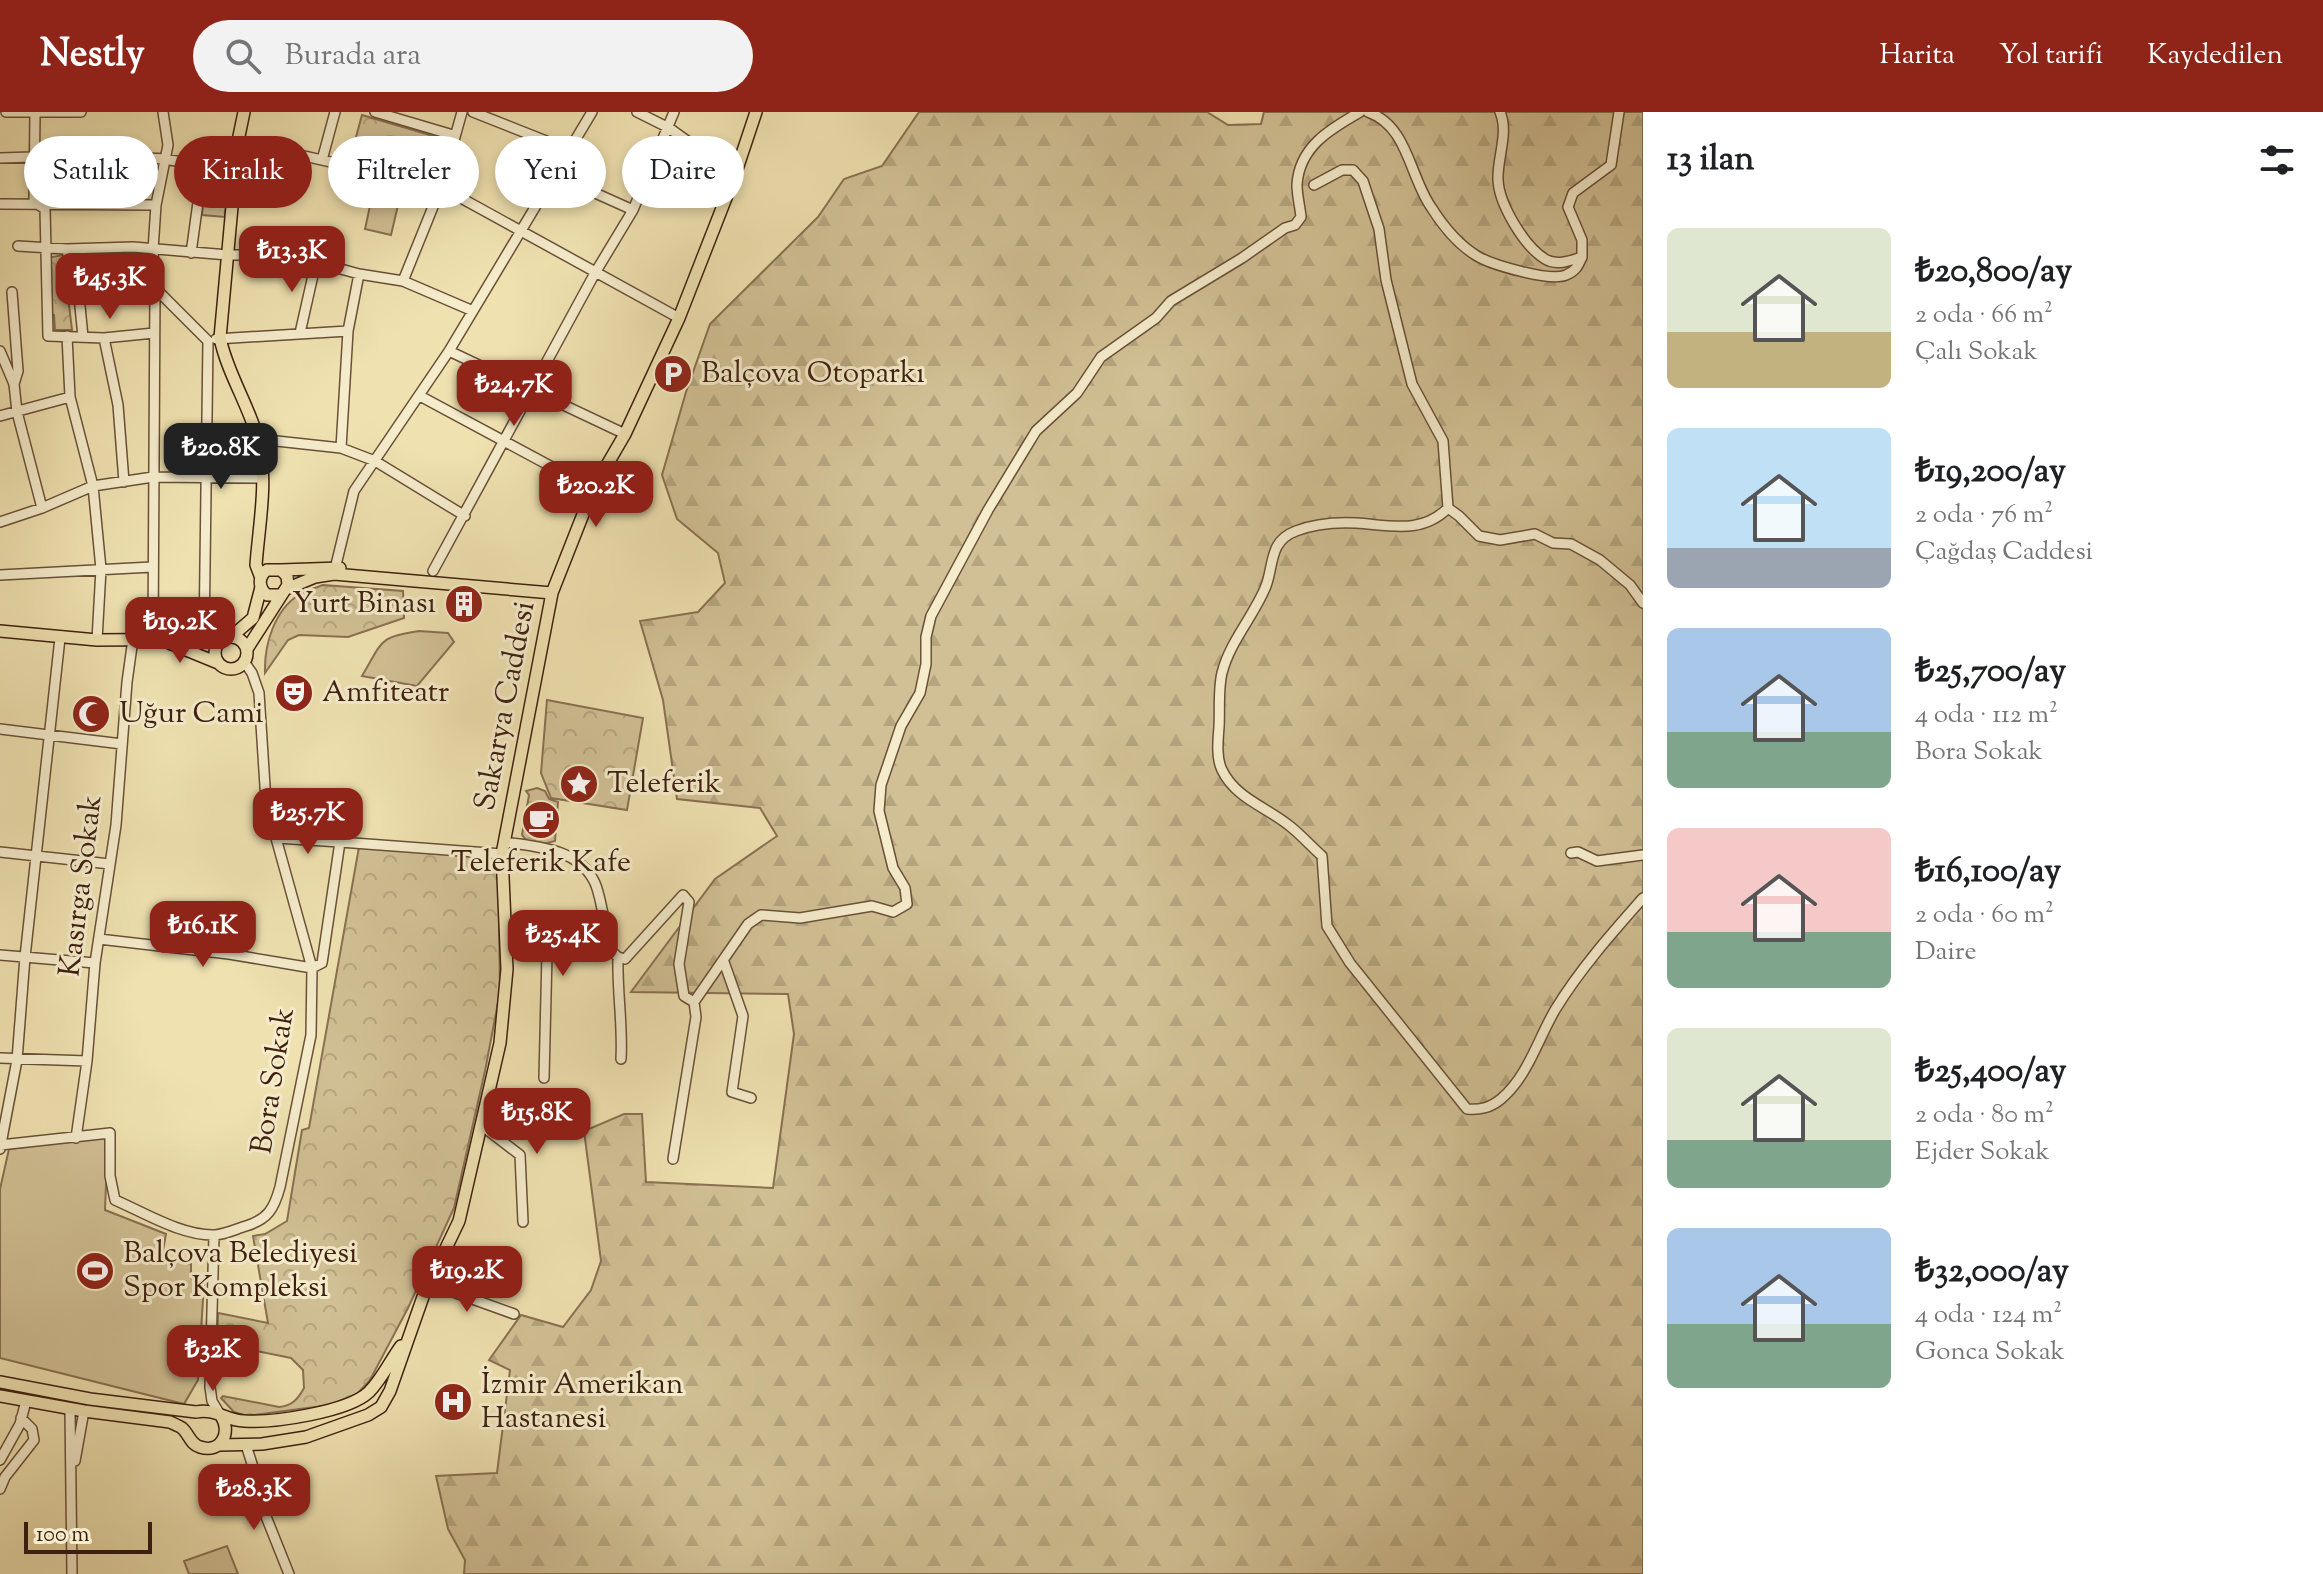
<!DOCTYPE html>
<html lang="tr">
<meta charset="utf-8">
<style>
body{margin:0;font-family:"Sorts Mill Goudy",serif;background:#f2f2f2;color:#202124;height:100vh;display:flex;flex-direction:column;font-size:30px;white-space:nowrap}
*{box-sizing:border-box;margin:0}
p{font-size:26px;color:#757577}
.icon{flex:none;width:44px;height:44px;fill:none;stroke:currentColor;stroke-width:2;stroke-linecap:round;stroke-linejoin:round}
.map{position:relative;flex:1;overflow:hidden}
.panel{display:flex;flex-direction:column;background:#fff;width:680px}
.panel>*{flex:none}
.banner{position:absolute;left:24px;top:24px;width:760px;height:72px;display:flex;gap:16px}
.scale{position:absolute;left:24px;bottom:20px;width:128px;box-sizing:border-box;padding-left:8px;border:4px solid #3e2010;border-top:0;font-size:22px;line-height:28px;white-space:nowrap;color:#3e2010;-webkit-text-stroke:6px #f5eccc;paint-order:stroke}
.price{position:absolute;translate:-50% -68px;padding:0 18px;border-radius:16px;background:#8f2418;color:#fff;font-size:26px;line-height:52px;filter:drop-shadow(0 2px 4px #0008)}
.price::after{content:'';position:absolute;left:50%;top:48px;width:24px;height:18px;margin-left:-12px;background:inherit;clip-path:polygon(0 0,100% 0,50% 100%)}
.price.current{background:#222;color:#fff}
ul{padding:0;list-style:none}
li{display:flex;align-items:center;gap:24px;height:200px;padding:0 24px}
li span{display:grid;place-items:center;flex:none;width:224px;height:160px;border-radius:12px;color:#555}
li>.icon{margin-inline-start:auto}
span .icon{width:96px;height:96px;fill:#fffc;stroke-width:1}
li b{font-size:34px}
h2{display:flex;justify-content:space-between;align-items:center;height:96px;padding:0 24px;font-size:34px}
.tag{padding:0 28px;border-radius:36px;background:#fff;box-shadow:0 4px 12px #0003;font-size:28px;line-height:72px}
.tag.current{background:#8f2418;color:#fff}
header{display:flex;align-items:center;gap:48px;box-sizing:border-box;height:112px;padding:0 40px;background:#8f2418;color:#fff}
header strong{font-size:38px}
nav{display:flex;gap:44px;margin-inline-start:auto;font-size:28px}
.search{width:560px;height:72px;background:#f2f2f2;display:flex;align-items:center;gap:20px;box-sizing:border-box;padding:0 28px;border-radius:44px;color:#757577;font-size:30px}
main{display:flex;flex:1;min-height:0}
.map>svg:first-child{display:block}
.green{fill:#d1c095;stroke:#887052;stroke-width:2}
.forest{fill:url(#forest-firs);stroke:#887052;stroke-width:2}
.park{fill:url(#park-crowns);stroke:#887052;stroke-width:2}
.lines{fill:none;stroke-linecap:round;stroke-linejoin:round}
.minor-casing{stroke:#6a5038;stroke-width:12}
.major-casing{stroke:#3e2010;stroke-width:14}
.minor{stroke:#f5eccc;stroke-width:9}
.major{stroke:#efe1b0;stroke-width:11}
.labels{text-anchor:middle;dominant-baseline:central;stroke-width:6;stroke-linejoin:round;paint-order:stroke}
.poi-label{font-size:30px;fill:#3e2010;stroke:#f5eccc;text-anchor:start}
.street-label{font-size:30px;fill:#3e2010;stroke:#f5eccc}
</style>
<header>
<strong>Nestly</strong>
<div class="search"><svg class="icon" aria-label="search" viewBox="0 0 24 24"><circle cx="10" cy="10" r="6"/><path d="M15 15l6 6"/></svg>Burada ara</div>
<nav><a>Harita</a><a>Yol tarifi</a><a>Kaydedilen</a></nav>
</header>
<main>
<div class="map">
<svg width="1643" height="1462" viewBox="0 0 1643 1462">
<defs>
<pattern id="forest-firs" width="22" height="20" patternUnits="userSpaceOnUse" patternTransform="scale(2)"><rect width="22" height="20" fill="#d1c095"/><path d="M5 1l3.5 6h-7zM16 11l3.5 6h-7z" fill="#b4a57f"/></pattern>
<pattern id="park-crowns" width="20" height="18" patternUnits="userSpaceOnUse" patternTransform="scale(2)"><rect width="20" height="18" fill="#d1c095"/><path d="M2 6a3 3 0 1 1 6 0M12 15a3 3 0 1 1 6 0" fill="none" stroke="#b4a57f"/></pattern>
</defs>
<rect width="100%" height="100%" fill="#efe1b0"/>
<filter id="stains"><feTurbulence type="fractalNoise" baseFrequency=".0025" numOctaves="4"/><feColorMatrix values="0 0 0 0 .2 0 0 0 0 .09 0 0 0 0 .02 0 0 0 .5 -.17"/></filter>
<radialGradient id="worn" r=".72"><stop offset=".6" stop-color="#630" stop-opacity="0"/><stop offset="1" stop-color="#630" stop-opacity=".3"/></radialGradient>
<path class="green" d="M 376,66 L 403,72 L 391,123 L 365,117 Z
M 419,519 L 448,521 L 454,530 L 417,574 L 362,564 C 383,529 378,525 419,519 Z
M 108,1024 L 105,1098 L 166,1122 L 162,1144 L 191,1152 L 191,1166 L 204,1171 L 198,1268 L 184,1292 L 0,1246 L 0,1077 L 9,1037 Z
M 227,1434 L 238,1462 L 189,1462 L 184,1449 Z"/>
<path class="forest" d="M 919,0 L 1207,0 L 1228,13 L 1261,12 L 1264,0 L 1643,0 L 1643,1462 L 464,1462 L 465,1448 L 448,1417 L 436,1364 L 497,1361 L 510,1258 L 489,1248 L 521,1203 L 563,1215 L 591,1178 L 601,1149 L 584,1019 L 624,1002 L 642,1002 L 646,1070 L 773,1076 L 794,922 L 788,882 L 631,880 L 715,767 L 777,724 L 760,696 L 677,687 L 663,588 L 640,509 L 698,500 L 725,471 L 718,441 L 677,407 L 662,363 L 686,280 L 710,212 L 818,105 L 844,67 L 882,54 Z"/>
<path class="park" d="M 362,3 L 440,26 L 428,69 L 350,47 Z
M 206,59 L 229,63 L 225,105 L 202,103 Z
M 63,143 L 72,218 L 55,218 L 54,203 L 49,203 L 47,146 Z
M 323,473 L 403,479 L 404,506 L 348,525 L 299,523 L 288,528 L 265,561 C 264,533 274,498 300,482 C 306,478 316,476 323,473 Z
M 547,588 L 643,606 L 627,698 L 551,686 L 541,661 Z
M 537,676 L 545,679 L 549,687 L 558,690 L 555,729 L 539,733 L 527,729 L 522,723 L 529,683 L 526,679 Z
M 359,735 L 498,746 L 500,880 L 485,959 L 454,1096 L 408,1196 L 370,1268 L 357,1282 L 330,1293 L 247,1304 L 234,1300 L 221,1286 L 223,1284 L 279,1295 C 292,1294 298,1287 304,1276 L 303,1258 L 291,1246 L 217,1231 L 218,1201 L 268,1211 L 253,1124 L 265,1122 L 287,1109 L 302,1018 L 309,1016 Z"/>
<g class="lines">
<g class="minor-casing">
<path id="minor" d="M 6,0 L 81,0
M 35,0 L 34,90 L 45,97 L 48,224 L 104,226 L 154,221
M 163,0 L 168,33 L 156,93 L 153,138 L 155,176 L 208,229
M 375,0 L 453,23
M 473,0 L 569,38
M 637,0 L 669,16 L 735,63
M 1368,0 C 1408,14 1409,63 1431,95 C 1443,114 1457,132 1477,144 C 1492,153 1551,170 1566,163 C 1576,159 1578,154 1582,145
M 1500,0 C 1509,21 1497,46 1498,68 C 1499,92 1524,134 1545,147 C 1556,154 1570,149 1582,145 L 1582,128 L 1568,95 L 1573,81 L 1611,53 L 1619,0
M 238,29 L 441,75 L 679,206
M 0,46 L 96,43 L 165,47 L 235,60
M 322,48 L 335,0
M 555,63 L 633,98
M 1314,73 L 1342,58 L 1353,58 L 1363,69 L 1379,117 L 1386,168 L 1412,272 L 1443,329 L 1448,396
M 0,92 L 156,93
M 18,134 L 67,137 L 133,135 L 228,143 L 290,143 L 359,162 L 403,169 L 473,199
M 67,137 L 75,185 L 155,176 L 153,526
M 191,141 L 203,54
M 403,169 L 441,75 L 462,0
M 12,180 L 18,259 L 14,272 L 17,300 L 42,396
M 79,184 L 83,225
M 300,221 L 316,150
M 67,224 L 70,285 L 93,374 L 101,457 L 97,528
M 104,226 L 118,293 L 124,370
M 216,227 L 348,219
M 0,239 L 14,272
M 449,239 L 625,322
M 420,284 L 593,377
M 0,304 L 70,285
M 258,327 L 341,336 L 375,349 L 465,404
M 341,336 L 348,219 L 359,162
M 0,410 L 42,396 L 93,374 L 153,365 L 262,366
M 433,459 L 595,161 L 633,98 L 674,0
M 334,461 L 354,379 L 449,239 L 592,0
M 0,463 L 152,455
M 1643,491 L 1630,473 L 1600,448 L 1571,432 L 1553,431 L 1535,422 L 1500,428 L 1479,424 L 1459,404 L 1448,396 C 1421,423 1389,413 1356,411 C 1337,410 1314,412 1296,419 C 1269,429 1274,452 1266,474 C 1254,504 1230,529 1222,561 C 1218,577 1220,598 1219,615 C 1218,628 1216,646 1222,658 C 1236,687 1267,695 1291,715 C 1302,724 1312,735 1322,744 L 1327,814 L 1350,851 L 1467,997 C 1480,998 1490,996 1501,987 C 1528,964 1538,927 1555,898 C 1580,857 1612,821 1643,786
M 204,528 L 208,229
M 0,617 L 122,632
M 277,726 L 340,730
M 505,730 C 537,735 577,736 594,769 C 602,784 605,820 610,838 L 618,845 L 625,847 L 683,783 L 689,790 L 679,852 L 684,884 L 694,890 L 696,905 L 673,1047
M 0,740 L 110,752
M 1571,741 L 1578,740 L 1597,749 L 1643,743
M 506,813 L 525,817 L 547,842 L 544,966
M 99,827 L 229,842 L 312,856 L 322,851 L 340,730 L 502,742
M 0,843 L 95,851
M 618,845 C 617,880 623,913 621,947
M 724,850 L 743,904 L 732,980 L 751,986
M 694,890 L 748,812 L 761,803 L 800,806 L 872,794 L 893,800 L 907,792 L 905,776 L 893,756 L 879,699 L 881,673 L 901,614 L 920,581 L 926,552 L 926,525 L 931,504 L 988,398 L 1036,319 L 1077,281 L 1101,245 L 1156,206 L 1171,189 L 1242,146 L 1285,116 L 1295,113 L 1301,105 C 1300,94 1297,84 1297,73 C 1299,35 1330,17 1360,0
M 0,946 L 87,949
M 481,1013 L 520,1043 L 523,1110
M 76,1026 L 87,949 L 95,851 L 116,713 L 127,570 L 133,527
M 0,1033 L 110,1021 L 110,1064 L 115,1088 C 145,1101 182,1124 215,1123 C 226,1122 236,1117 246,1114 C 268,1107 274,1097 280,1075 L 311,923 L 312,856 L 266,690 L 259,581 L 252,561 L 245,551
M 0,1037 L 17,948 L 25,845 L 60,526
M 214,1123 L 210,1275 L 212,1289 L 221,1304
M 431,1172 L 514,1202
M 70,1297 L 72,1462
M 246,1333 L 253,1355
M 0,1348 L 20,1312 L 26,1289
M 75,1349 L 84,1299
M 258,1365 L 262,1374 L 263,1397 L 289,1462
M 0,1377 L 5,1365 L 34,1328 L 32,1317 L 21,1306"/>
</g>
<g class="major-casing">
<path id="major" d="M 244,0 L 238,29 L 220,226 C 227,260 247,290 257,324 C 269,365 259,411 256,453 L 261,466
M 281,458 L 340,456
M 286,477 L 315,465 L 334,462 L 552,481
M 0,519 L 97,528 L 223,527
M215 541a16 16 0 1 1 32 0a16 16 0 1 1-32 0Z
M 231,525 L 253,506 L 261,475
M 169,531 L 218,551
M 247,537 L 288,473 L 287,464 L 281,458 L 267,458 C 258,465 258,475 267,483 L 280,483
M 0,1270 L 90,1287 L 196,1300 C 215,1296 225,1308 244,1309 C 273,1311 348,1300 369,1280 C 382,1267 390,1249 401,1234
M 0,1284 L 84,1299 L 170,1310 C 172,1311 181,1315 182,1316 C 189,1322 190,1332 200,1335 C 221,1342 232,1320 221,1304
M 219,1333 L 262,1332 L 306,1325 L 368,1303 L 381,1295 L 390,1279 L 424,1182 L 459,1109 L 500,931 L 507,857 L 502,742 L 552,481 L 593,377 L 625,322 L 679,206 L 735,63 L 756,0"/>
</g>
<use href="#minor" class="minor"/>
<use href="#major" class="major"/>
</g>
<defs>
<g id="parking-disc" transform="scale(2)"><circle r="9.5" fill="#8f2418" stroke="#f5eccc"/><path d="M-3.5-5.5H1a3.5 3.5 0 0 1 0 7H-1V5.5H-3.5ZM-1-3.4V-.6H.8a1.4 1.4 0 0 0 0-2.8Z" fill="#fff"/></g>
<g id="building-disc" transform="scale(2)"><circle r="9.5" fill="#8f2418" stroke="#f5eccc"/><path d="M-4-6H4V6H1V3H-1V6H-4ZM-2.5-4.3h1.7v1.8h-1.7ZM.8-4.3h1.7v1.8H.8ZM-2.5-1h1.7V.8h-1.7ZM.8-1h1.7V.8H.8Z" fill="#fff"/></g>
<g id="theatre-disc" transform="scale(2)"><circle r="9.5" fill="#8f2418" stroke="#f5eccc"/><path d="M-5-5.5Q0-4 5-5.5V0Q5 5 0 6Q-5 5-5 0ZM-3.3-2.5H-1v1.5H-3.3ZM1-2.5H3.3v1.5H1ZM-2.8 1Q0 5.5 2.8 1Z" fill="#fff"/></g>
<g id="mosque-disc" transform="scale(2)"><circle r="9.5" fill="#8f2418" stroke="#f5eccc"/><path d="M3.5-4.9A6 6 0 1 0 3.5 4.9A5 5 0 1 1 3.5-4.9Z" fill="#fff"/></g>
<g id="sight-disc" transform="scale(2)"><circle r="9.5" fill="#8f2418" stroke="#f5eccc"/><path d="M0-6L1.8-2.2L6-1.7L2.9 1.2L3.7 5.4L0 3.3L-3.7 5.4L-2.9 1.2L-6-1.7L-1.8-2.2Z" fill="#fff"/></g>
<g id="cafe-disc" transform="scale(2)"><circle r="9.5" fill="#8f2418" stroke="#f5eccc"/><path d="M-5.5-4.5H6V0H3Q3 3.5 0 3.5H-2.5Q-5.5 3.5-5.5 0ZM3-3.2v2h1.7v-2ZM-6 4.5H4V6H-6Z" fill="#fff"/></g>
<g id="stadium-disc" transform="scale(2)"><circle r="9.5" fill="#8f2418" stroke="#f5eccc"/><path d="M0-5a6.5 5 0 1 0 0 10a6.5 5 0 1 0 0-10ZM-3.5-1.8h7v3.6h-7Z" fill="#fff"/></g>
<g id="hospital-disc" transform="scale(2)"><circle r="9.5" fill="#8f2418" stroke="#f5eccc"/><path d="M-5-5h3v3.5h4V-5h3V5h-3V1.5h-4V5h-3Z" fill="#fff"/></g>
</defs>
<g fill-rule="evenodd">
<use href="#parking-disc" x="673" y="262"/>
<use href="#building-disc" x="464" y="492"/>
<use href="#theatre-disc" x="294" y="581"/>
<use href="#mosque-disc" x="91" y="602"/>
<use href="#sight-disc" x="579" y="672"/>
<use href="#cafe-disc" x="541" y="708"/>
<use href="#stadium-disc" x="95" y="1159"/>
<use href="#hospital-disc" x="453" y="1290"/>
</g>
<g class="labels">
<g class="poi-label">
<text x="701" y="262">Balçova Otoparkı</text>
<text x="436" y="492" text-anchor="end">Yurt Binası</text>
<text x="322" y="581">Amfiteatr</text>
<text x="119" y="602">Uğur Cami</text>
<text x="607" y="672">Teleferik</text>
<text x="541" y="751" text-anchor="middle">Teleferik Kafe</text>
<text x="123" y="1142">Balçova Belediyesi<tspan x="123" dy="34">Spor Kompleksi</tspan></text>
<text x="481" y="1273">İzmir Amerikan<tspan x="481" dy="34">Hastanesi</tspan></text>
</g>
<g class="street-label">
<text transform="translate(506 594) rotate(-79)">Sakarya Caddesi</text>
<text transform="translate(82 774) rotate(-83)">Kasırga Sokak</text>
<text transform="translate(274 969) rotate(-81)">Bora Sokak</text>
</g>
</g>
<rect width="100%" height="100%" filter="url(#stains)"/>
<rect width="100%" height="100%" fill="url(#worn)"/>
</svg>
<div class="scale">100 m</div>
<b class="price" style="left:292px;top:182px">₺13.3K</b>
<b class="price" style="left:110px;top:209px">₺45.3K</b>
<b class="price" style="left:514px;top:316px">₺24.7K</b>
<b class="price current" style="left:221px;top:379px">₺20.8K</b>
<b class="price" style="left:596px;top:417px">₺20.2K</b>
<b class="price" style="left:180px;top:553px">₺19.2K</b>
<b class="price" style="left:308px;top:744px">₺25.7K</b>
<b class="price" style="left:203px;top:857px">₺16.1K</b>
<b class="price" style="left:563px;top:866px">₺25.4K</b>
<b class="price" style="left:537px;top:1044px">₺15.8K</b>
<b class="price" style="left:467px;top:1202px">₺19.2K</b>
<b class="price" style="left:213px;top:1281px">₺32K</b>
<b class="price" style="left:254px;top:1420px">₺28.3K</b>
<div class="banner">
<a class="tag">Satılık</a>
<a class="tag current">Kiralık</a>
<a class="tag">Filtreler</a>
<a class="tag">Yeni</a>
<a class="tag">Daire</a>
</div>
</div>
<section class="panel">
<h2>13 ilan<svg class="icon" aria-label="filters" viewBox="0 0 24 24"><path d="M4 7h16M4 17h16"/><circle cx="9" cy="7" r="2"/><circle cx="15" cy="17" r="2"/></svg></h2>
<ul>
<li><span style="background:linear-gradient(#dfe7d0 65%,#c2b280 0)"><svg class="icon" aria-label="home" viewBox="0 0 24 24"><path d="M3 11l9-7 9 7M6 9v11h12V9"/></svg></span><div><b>₺20,800/ay</b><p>2 oda · 66 m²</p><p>Çalı Sokak</p></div></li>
<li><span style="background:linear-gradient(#bfe0f5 75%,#9aa5b1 0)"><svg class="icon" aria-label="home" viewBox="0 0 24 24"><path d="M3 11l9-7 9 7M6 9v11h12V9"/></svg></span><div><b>₺19,200/ay</b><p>2 oda · 76 m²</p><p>Çağdaş Caddesi</p></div></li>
<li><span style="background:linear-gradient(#a9c7e8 65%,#7fa58c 0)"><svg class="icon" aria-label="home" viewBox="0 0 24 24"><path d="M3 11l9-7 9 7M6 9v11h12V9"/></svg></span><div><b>₺25,700/ay</b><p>4 oda · 112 m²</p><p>Bora Sokak</p></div></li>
<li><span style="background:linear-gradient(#f6c9c9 65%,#7fa58c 0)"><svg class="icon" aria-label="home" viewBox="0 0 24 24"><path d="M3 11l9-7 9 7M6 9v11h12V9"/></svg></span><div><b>₺16,100/ay</b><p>2 oda · 60 m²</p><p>Daire</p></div></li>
<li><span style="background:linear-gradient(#dfe7d0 70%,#7fa58c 0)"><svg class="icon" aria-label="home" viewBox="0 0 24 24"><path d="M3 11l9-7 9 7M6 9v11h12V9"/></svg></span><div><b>₺25,400/ay</b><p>2 oda · 80 m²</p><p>Ejder Sokak</p></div></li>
<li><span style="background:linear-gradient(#a9c7e8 60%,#7fa58c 0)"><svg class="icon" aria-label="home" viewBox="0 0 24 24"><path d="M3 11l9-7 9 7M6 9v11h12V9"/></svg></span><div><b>₺32,000/ay</b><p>4 oda · 124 m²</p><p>Gonca Sokak</p></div></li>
</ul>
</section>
</main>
